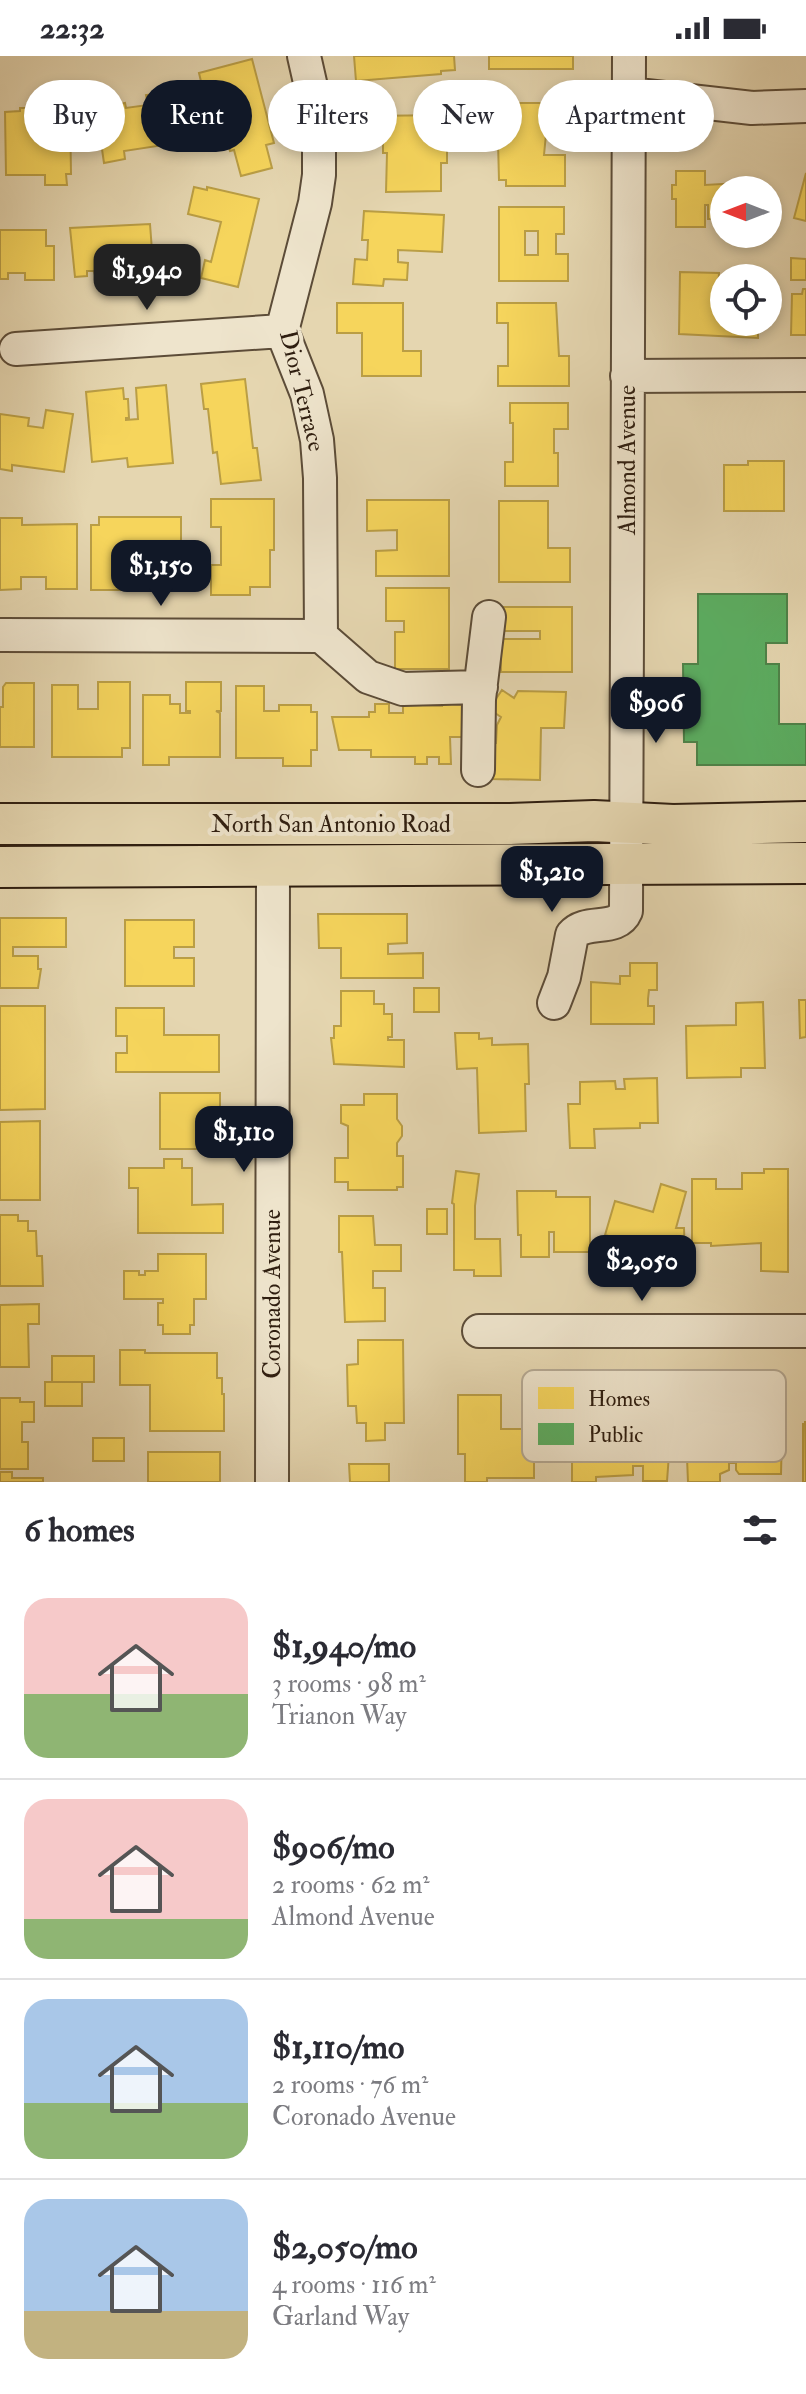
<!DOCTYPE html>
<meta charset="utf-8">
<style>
body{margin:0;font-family:"IM FELL Double Pica",serif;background:#f2f2f3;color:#2b2b33;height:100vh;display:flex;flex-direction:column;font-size:30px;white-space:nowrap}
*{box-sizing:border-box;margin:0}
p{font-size:26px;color:#7c7c81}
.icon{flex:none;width:44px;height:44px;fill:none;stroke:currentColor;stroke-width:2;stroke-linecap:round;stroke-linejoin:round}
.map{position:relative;height:1426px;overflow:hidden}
.drawer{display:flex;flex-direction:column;background:#fff;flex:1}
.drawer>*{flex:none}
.top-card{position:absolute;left:24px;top:24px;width:758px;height:72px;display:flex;gap:16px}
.needle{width:52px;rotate:270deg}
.buttons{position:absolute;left:710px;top:120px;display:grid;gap:16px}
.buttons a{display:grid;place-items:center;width:72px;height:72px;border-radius:50%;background:#fff;box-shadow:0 4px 12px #0003;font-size:40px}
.price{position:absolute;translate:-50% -68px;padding:0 18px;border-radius:16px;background:#111827;color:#fff;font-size:26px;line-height:52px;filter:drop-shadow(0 2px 4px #0008)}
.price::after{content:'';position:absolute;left:50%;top:48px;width:24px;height:18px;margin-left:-12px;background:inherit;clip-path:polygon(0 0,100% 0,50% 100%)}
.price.on{background:#222;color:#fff}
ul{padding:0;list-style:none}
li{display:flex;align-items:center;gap:24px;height:200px;padding:0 24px}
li+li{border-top:2px solid #e1e1e2}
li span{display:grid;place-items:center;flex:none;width:224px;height:160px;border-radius:24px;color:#555}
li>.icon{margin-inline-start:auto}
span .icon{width:96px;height:96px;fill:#fffc;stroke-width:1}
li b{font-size:34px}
h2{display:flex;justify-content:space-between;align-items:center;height:96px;padding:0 24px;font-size:34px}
.pill{padding:0 28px;border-radius:36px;background:#fff;box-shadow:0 4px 12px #0003;font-size:28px;line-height:72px}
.pill.on{background:#111827;color:#fff}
.status{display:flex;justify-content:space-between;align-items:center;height:56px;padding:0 40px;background:#fff;direction:ltr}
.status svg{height:22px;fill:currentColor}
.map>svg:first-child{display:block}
.homes{fill:#f6d55c;stroke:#ba9e45;stroke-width:2;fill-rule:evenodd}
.public{fill:#5aae61;stroke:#4d8349;stroke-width:2}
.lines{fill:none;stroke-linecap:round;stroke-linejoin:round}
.minor-casing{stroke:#5c4c38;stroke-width:36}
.major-casing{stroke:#2f1e10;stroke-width:44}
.minor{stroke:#eee4cc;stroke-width:32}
.major{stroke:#e5d6b0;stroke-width:40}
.labels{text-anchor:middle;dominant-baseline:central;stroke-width:8;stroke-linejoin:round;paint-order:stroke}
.street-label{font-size:24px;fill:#2f1e10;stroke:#eee4cc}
.key{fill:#eee4cc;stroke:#b5a994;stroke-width:2}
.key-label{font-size:22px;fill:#2f1e10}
</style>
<div class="status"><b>22:32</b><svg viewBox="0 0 49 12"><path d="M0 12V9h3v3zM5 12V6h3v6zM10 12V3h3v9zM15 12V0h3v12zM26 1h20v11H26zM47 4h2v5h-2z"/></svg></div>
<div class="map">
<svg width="806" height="1426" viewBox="0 0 806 1426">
<rect width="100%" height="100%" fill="#e5d6b0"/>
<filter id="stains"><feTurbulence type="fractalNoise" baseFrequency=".0025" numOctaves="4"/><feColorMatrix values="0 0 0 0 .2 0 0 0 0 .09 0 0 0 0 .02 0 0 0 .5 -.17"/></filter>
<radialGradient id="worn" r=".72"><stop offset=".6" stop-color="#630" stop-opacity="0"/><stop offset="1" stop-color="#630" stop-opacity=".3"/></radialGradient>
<path class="homes" d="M 354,0 L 454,0 L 455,14 L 441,15 L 441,18 L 356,25 Z
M 489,0 L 573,0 L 573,13 L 489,13 Z
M 252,3 L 274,87 L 266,89 L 272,112 L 241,120 L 234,94 L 230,95 L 218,50 L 214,51 L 209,33 L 203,34 L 199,17 Z
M 169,36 L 177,87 L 124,95 L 125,103 L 104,107 L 96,52 L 125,47 L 126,52 L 148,49 L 146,39 Z
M 497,47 L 556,47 L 556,68 L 547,68 L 544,99 L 565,99 L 565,130 L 506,130 L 506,124 L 499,124 Z
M 20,52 L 53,52 L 53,55 L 70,55 L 71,118 L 66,118 L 67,129 L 45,129 L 45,119 L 6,119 L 5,56 L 20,55 Z
M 447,59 L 447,107 L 441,107 L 441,135 L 386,136 L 387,97 L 383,97 L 383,87 L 367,87 L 367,60 Z
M 676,115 L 705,115 L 705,129 L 757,126 L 757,134 L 724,134 L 724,170 L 719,170 L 719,163 L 708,163 L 708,149 L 705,149 L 705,171 L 676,171 L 676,143 L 672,143 L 672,129 L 676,129 Z
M 806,117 L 806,165 L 794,162 Z
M 194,131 L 207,134 L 207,131 L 259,143 L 238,231 L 201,222 L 205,204 L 211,206 L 221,166 L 188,158 Z
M 499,151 L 564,151 L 564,178 L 556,178 L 556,198 L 568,198 L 568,225 L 499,225 ZM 525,175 L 538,175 L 538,199 L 525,199 Z
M 364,155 L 444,159 L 442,196 L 398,194 L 398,206 L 408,207 L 407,224 L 384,223 L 383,230 L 353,228 L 355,203 L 367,204 L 368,184 L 362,184 Z
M 150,168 L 155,235 L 129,237 L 128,213 L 95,219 L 94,215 L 87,215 L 87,220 L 75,221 L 70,172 Z
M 0,174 L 46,174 L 46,190 L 54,190 L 54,224 L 25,224 L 25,217 L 8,217 L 8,223 L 0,223 Z
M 791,202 L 806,203 L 806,224 L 791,224 Z
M 680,216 L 719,217 L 718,238 L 724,238 L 724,266 L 758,266 L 758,282 L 679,278 Z
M 803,233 L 806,233 L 806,279 L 791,279 L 792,238 L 802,238 Z
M 337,247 L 403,247 L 403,295 L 421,295 L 421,320 L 362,320 L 362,277 L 337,277 Z
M 497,247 L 556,247 L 559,300 L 569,300 L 569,330 L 498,330 L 498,310 L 508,310 L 508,267 L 497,267 Z
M 245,323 L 253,392 L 257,392 L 261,424 L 221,428 L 217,396 L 213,397 L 208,353 L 204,353 L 201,328 Z
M 166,329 L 173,407 L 128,411 L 127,402 L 92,406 L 86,336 L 123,332 L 124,343 L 128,343 L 129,362 L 126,362 L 126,364 L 138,363 L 136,332 Z
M 510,347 L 568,347 L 568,373 L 554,373 L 554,397 L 558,397 L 558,430 L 505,430 L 505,406 L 513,406 L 513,367 L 510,367 Z
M 46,354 L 73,358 L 64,416 L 12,409 L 12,415 L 0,413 L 0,358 L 29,362 L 28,370 L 43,372 Z
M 748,405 L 784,405 L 784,455 L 724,455 L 724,409 L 748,409 Z
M 211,443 L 274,443 L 274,494 L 270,494 L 270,531 L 250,531 L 250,539 L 211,539 L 211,509 L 221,509 L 221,471 L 211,471 Z
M 367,444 L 449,444 L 449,520 L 376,520 L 376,495 L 397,494 L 397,474 L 367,475 Z
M 499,445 L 548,445 L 548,492 L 570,492 L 570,526 L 499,526 Z
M 99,461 L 181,461 L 181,517 L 124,513 L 124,534 L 91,534 L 91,469 L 99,469 Z
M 0,462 L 22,462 L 22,469 L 77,468 L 77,533 L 46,533 L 46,521 L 21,521 L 21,533 L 0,534 Z
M 386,532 L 449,532 L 449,613 L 395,613 L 395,576 L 404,576 L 404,565 L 386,565 Z
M 501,551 L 572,551 L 572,616 L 501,616 L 501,583 L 540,583 L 540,575 L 501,575 Z
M 98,626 L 130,626 L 130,692 L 122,692 L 122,701 L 52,701 L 52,629 L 78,629 L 78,653 L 98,653 Z
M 186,626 L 221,626 L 221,655 L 216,655 L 220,657 L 220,701 L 169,701 L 169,709 L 143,709 L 143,639 L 170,639 L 170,648 L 180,648 L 180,657 L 190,657 L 190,655 L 186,655 Z
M 6,627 L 34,627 L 34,691 L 0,691 L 0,651 L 3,651 L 3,631 Z
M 236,630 L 264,630 L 264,655 L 279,655 L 279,649 L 311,649 L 311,656 L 317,656 L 317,694 L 311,694 L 311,710 L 283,710 L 283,702 L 236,702 Z
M 502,634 L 514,642 L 518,635 L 566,636 L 564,672 L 541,672 L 540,724 L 492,723 L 493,687 L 496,687 L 497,669 L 501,661 L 489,653 Z
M 442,645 L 462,645 L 462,681 L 450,681 L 451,708 L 439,708 L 439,701 L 427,701 L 427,708 L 415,708 L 415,701 L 371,701 L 371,694 L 339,694 L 332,661 L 369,661 L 369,656 L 375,656 L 375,648 L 389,648 L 389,657 L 403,657 L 403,648 L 442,650 Z
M 318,858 L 407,858 L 407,887 L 388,888 L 388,898 L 423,897 L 423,922 L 341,922 L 341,892 L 319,892 Z
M 0,862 L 66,862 L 66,891 L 13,891 L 13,900 L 38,900 L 38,913 L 41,913 L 38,932 L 0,932 Z
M 125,864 L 194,864 L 194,891 L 174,891 L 174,902 L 194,902 L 194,930 L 125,930 Z
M 630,907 L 657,907 L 657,934 L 649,934 L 648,943 L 648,950 L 654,950 L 654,968 L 591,968 L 591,926 L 620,928 L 620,920 L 630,920 Z
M 414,932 L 439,932 L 439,956 L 414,956 Z
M 341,935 L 374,935 L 374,948 L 384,948 L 384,958 L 392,958 L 392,981 L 388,981 L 388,984 L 404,984 L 404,1011 L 334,1008 L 331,982 L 334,982 L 334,970 L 341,970 Z
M 799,944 L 806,944 L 806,981 L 800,982 Z
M 763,946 L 765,1012 L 741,1012 L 741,1021 L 687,1022 L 686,970 L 736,969 L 736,947 Z
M 0,950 L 45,950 L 45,1053 L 0,1054 Z
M 116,952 L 164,952 L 164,979 L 219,979 L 219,1016 L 116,1016 L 116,997 L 127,997 L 127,980 L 116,980 Z
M 455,977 L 479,977 L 479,983 L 492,982 L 492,989 L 528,988 L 529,1028 L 525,1028 L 526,1075 L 479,1077 L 477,1012 L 457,1013 Z
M 657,1022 L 658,1067 L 640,1067 L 640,1072 L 594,1073 L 595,1092 L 570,1092 L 568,1048 L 580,1048 L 580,1026 L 615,1025 L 616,1033 L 625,1033 L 624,1023 Z
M 160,1037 L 220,1037 L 220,1060 L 207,1060 L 207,1093 L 160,1093 Z
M 364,1038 L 397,1038 L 397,1063 L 402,1070 L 402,1080 L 397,1087 L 397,1100 L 403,1100 L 403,1131 L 397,1131 L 397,1134 L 348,1134 L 348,1126 L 335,1126 L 335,1102 L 348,1102 L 348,1070 L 341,1067 L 341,1049 L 364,1049 Z
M 40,1065 L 40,1144 L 0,1144 L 0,1066 Z
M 164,1103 L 182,1103 L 182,1112 L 192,1112 L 192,1149 L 223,1148 L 223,1177 L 138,1177 L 138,1132 L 129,1132 L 129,1112 L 164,1112 Z
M 764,1113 L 788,1113 L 788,1216 L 761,1215 L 761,1187 L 711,1190 L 711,1187 L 692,1187 L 692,1123 L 716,1123 L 716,1133 L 742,1133 L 742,1117 L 764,1117 Z
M 456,1115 L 479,1118 L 475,1150 L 475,1183 L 500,1183 L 501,1220 L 474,1220 L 474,1214 L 454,1214 L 454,1148 L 452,1147 Z
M 661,1128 L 686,1136 L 676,1172 L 684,1172 L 685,1201 L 650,1202 L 650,1192 L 605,1179 L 615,1145 L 653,1156 Z
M 517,1135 L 556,1135 L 556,1141 L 590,1141 L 590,1196 L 554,1196 L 554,1176 L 549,1176 L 549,1201 L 521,1201 L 521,1179 L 518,1179 Z
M 427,1153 L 447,1153 L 447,1178 L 427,1178 Z
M 0,1159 L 18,1159 L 18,1165 L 28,1165 L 28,1175 L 36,1175 L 37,1200 L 42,1200 L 43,1230 L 0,1230 Z
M 339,1160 L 373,1160 L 375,1189 L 401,1189 L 401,1215 L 373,1215 L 373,1232 L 385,1232 L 385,1265 L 345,1266 L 342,1196 L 339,1196 Z
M 158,1198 L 206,1198 L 206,1243 L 194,1243 L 194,1269 L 190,1269 L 190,1278 L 163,1278 L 163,1269 L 158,1269 L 158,1247 L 163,1247 L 163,1243 L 124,1243 L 124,1215 L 139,1215 L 139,1219 L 145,1219 L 145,1215 L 158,1215 Z
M 39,1248 L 39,1268 L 28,1268 L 29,1311 L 0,1311 L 0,1249 Z
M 358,1284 L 403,1284 L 404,1367 L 385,1367 L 385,1384 L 366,1385 L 366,1367 L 357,1367 L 356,1350 L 348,1350 L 347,1309 L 358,1308 Z
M 120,1294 L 145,1294 L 145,1297 L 217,1297 L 217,1322 L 222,1322 L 222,1338 L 224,1338 L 224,1375 L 150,1375 L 150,1329 L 120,1329 Z
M 52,1300 L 94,1300 L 94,1326 L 52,1326 Z
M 572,1325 L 606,1325 L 606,1369 L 641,1369 L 644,1332 L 667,1332 L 667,1349 L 670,1349 L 667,1385 L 670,1385 L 667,1425 L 643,1425 L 643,1410 L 633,1410 L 633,1419 L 596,1421 L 596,1426 L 572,1426 Z
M 45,1326 L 82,1326 L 82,1350 L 45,1350 Z
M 756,1336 L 783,1336 L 781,1418 L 739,1418 L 736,1414 L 736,1407 L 729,1407 L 729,1414 L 720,1418 L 720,1426 L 688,1426 L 686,1378 L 703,1380 L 703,1370 L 725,1370 L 725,1374 L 753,1374 L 753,1348 L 756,1348 Z
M 458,1339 L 501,1339 L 501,1373 L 534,1373 L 534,1422 L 487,1422 L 487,1426 L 465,1426 L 465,1398 L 458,1398 Z
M 0,1342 L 20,1342 L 20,1346 L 34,1346 L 34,1366 L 22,1366 L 22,1386 L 28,1386 L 28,1413 L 0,1413 Z
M 805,1365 L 806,1426 L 803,1426 L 803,1368 L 805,1368 Z
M 93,1382 L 124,1382 L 124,1405 L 93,1405 Z
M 148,1396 L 220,1396 L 220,1426 L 148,1426 Z
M 349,1408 L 389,1408 L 389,1426 L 350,1426 Z
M 0,1416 L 12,1416 L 12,1422 L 43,1422 L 43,1426 L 0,1426 Z"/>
<path class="public" d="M 698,538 L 787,538 L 787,587 L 766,587 L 766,608 L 779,608 L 779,668 L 806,668 L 806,709 L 697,709 L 697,686 L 684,686 L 683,608 L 698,608 Z"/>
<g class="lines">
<g class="minor-casing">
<path id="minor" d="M 304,0 L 319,66 L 319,119 L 315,147 L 282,275 L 307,338 L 317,384 L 320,422 L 321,580
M 629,38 L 752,52 L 806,50
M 16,293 L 282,275
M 627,320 L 806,319
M 0,579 L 321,580
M 321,580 L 368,621 L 403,633 L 481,631
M 478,714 L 479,643 L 489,561
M 554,947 L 564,921 L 572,879 C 586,862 617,877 626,855 L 629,0
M 479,1275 L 806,1275
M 272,1426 L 273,810"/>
</g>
<g class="major-casing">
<path id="major" d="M 0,768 L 510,768 L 594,765 L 673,769 L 806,766
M 0,811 L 806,807"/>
</g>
<use href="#minor" class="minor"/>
<use href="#major" class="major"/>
</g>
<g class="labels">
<g class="street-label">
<text transform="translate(302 335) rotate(76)">Dior Terrace</text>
<text transform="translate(627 404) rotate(-90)">Almond Avenue</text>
<text x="331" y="768">North San Antonio Road</text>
<text transform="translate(272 1238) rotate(-90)">Coronado Avenue</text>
</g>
</g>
<rect x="522" y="1314" width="264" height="92" rx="12" class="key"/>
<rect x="538" y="1331" width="36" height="22" fill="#f6d55c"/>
<rect x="538" y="1367" width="36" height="22" fill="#5aae61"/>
<g class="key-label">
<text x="588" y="1350">Homes</text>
<text x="588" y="1386">Public</text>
</g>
<rect width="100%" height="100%" filter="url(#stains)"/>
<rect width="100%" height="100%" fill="url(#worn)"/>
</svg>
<div class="buttons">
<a><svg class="needle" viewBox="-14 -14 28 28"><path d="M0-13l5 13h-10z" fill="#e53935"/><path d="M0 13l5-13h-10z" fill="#7c7c81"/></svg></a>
<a><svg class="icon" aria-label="locate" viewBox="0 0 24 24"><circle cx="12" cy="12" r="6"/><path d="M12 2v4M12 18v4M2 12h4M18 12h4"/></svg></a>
</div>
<b class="price on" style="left:147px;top:256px">$1,940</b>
<b class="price" style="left:161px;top:552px">$1,150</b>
<b class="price" style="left:656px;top:689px">$906</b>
<b class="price" style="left:552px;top:858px">$1,210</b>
<b class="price" style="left:244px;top:1118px">$1,110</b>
<b class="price" style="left:642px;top:1247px">$2,050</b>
<div class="top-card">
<a class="pill">Buy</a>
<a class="pill on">Rent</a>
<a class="pill">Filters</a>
<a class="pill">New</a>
<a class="pill">Apartment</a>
</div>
</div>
<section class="drawer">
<h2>6 homes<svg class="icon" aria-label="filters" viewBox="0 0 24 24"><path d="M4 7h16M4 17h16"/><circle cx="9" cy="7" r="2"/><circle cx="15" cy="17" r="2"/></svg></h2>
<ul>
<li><span style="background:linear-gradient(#f6c9c9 60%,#8fb573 0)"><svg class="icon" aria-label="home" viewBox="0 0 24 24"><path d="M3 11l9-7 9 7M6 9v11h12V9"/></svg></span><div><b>$1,940/mo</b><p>3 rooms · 98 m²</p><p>Trianon Way</p></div></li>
<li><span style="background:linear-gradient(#f6c9c9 75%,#8fb573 0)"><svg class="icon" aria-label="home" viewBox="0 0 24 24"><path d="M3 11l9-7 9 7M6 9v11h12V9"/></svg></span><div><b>$906/mo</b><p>2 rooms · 62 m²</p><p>Almond Avenue</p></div></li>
<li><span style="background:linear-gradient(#a9c7e8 65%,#8fb573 0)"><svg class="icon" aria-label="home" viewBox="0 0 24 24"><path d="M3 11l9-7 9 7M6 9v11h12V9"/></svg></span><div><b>$1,110/mo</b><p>2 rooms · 76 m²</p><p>Coronado Avenue</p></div></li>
<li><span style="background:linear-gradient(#a9c7e8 70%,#c2b280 0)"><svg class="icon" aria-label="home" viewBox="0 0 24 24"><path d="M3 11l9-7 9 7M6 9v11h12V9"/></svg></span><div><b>$2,050/mo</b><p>4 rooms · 116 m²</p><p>Garland Way</p></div></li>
</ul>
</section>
